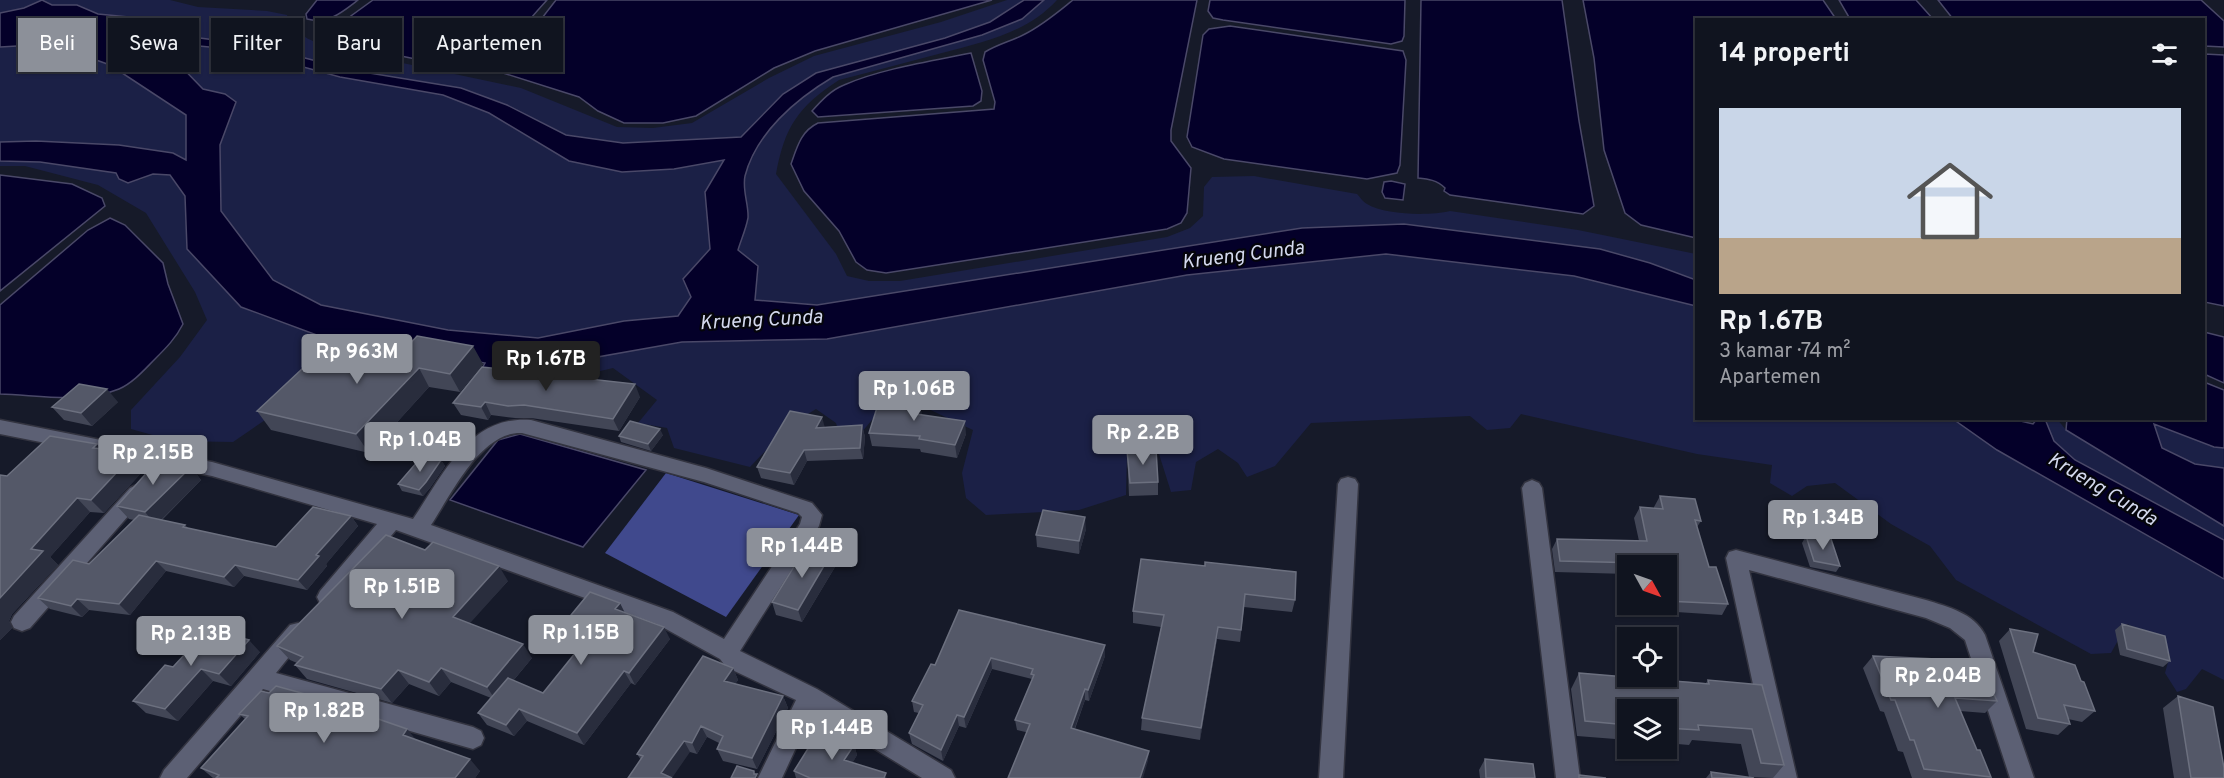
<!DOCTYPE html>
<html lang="id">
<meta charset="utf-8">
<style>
body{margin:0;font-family:Overpass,sans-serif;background:#1e212c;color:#f1f3f6;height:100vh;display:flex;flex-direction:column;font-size:22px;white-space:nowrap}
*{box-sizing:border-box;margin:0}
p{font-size:20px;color:#9c9ea4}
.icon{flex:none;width:33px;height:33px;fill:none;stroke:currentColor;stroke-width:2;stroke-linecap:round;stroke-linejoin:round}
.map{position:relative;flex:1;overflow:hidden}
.sheet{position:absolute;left:1695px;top:18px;width:510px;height:402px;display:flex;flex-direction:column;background:#10141f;border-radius:0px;box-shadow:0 2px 4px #0004,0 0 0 2px #30333d}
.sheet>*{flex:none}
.banner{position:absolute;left:18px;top:18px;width:570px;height:54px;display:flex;gap:12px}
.needle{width:39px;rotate:130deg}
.fabs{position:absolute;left:1617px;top:555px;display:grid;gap:12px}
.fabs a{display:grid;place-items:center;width:60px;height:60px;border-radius:0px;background:#10141f;box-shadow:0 2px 4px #0004,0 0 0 2px #30333d;font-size:30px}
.price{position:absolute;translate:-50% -51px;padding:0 14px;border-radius:6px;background:#8c9099;color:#fff;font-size:20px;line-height:39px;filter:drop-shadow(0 2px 3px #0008)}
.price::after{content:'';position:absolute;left:50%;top:36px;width:18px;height:14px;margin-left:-9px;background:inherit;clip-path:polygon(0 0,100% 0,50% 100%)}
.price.active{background:#222;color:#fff}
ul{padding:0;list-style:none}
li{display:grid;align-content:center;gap:12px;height:318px;padding:0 24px}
li span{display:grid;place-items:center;height:186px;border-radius:0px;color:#555}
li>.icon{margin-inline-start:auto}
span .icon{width:108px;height:108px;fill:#fffc;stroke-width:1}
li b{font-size:26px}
h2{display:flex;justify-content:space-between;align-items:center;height:72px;padding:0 24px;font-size:26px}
.pill{padding:0 21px;border-radius:0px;background:#10141f;box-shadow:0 2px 4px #0004,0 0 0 2px #30333d;font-size:21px;line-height:54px}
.pill.active{background:#8c9099;color:#fff}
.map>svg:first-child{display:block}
.green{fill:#1b2046}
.forest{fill:#40498d}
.water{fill:#040029;stroke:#4a4868;stroke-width:1.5;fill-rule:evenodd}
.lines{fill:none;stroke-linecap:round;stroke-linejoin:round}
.minor-casing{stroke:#333440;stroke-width:3}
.minor{fill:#5c6074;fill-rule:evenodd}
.wall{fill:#424656}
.shaded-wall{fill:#292d3d}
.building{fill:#545868;stroke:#6c707f;stroke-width:1.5}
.labels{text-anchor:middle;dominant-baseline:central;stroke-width:4.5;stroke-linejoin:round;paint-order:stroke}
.water-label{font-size:20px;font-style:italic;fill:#d3d8ed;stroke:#05050b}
</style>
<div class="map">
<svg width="2224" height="778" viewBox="0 0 2224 778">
<rect width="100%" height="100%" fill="#161a29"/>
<path class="green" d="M 0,0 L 170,0 L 198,7 L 267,11 L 287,15 C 293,35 309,39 327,47 L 521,88 L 617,127 L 653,128 L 692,123 L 769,78 L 814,56 L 941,22 L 1007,0 L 1024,0 L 990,22 L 945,38 L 816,73 L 741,137 L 623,143 L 566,135 L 507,105 L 461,88 L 351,70 L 255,45 L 175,35 L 153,19 L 98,14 L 77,5 L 52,5 L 42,0 L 24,8 L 0,13 Z
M 1044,0 L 1057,0 C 1027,33 983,42 942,53 C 908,62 874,71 839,80 C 798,107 785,126 776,174 L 836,254 L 847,276 L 869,281 L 900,281 L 1167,237 L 1190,228 L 1203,216 L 1204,187 L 1212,177 L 1254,176 L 1357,194 C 1360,197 1363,202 1367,204 C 1385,215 1429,216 1450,211 L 1578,230 L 1696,254 L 1696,280 L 1650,263 L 1600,249 L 1302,228 L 866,299 L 817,305 L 755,300 L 758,266 L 738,250 C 741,240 746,229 748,218 C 749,205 742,190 745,176 C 756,133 796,99 833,77 L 982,35 L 1022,19 Z
M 52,44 L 110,65 L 186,115 L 186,161 L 36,141 L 0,142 L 0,47 Z
M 179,44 L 241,50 L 341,77 L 443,95 L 489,113 L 569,161 L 674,169 L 724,160 L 710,228 L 710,249 L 683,279 L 691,297 L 678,316 L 624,321 L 538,338 L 448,330 L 321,305 L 273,280 L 221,211 L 220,145 L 236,102 L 225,94 L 203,89 L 173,58 Z
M 0,161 L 40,162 L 116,173 L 140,180 L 153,174 L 170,175 L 185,196 L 187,249 L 241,307 L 341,344 L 268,418 L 233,442 L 174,441 L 131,429 L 131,410 L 180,357 L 207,320 L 195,292 L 146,213 L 98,185 L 25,166 L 0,166 Z
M 1386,254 L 1574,276 L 1696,306 L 1696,418 L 1953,419 L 1997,450 L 2224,579 L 2224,680 L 2202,669 L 2186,689 L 2177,692 L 2165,673 L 2170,655 L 2158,637 L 2127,624 L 2111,653 L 2091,654 L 1956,580 L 1930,546 L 1891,524 L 1835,483 L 1807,486 L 1792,496 L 1770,483 L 1772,465 L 1697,454 L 1521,414 L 1510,428 L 1487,430 L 1470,416 L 1311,423 L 1275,466 L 1247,477 L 1238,463 L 1218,449 L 1196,462 L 1191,490 L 1171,492 L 1159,454 L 1127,454 L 1126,495 L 1079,510 L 986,515 L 966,498 L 962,473 L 973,430 L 920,405 L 882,408 L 861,433 L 841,439 L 836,423 L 816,409 L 790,425 L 750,467 L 674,448 L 667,428 L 638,423 L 657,400 L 613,368 L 563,380 L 496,375 L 682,342 L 827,339 L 1187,275 Z
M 2045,419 L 2057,419 L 2066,430 L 2224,526 L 2224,540 L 2075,460 L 2054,441 Z
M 2154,423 L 2214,447 L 2224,448 L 2224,468 L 2195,464 L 2162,448 Z"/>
<path class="forest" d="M 666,473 L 799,515 L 726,617 L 605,553 Z"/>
<path class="water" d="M 42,0 L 52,5 L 77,5 L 98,14 L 170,21 L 176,35 L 255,45 L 351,70 L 461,88 L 507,105 L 566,135 L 623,143 L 741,137 L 783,94 L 816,73 L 945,38 L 990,22 L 1024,0 L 1044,0 L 1022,19 L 982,35 L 833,77 C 796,99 756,133 745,176 C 742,190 749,205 748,218 C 746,229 741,240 738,250 L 758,266 L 755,300 L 817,305 L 1302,228 L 1404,224 L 1600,249 L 1650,263 L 1696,280 L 1696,306 L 1574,276 L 1386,254 L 1187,275 L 827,339 L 682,342 L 496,375 L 480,372 L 485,363 L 426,353 L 419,360 L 341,344 L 241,307 L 187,249 L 185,196 L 170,175 L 153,174 L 128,183 L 119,179 L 116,173 L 40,162 L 0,161 L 0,142 L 36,141 L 119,145 L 173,153 L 186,160 L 186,115 L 110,65 L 52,44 L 0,47 L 0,13 L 24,8 ZM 178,44 L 241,50 L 340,77 L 443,95 L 489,113 L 569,161 L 622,172 L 674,169 L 724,160 L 705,192 L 710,249 L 683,279 L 691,297 L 678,316 L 624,321 L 538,338 L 448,330 L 321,305 L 273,280 L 221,211 L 220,145 L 236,102 L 225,94 L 203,89 L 173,58 Z
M 317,0 L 358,0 C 341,13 329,24 307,19 L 306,14 Z
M 373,0 L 547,0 C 537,11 527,22 518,34 C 506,51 498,66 477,72 L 330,41 L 326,34 Z
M 556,0 L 992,0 L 815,51 L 774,68 L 696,116 L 663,123 L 624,123 L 598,111 L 579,97 L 500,72 Z
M 1073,0 L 1197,0 L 1171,130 L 1171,141 L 1191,168 L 1187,213 L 1181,223 L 1167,229 L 886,273 L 867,270 L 856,262 L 839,231 L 804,191 L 791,164 C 797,147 801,131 818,123 L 994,109 L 995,102 L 983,60 L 985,52 C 998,44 1012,41 1025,34 C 1043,25 1058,12 1073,0 Z
M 1210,0 L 1405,0 L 1404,36 L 1402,41 L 1391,44 L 1223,20 L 1213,18 L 1208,11 Z
M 1421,0 L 1562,0 L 1579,121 L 1594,206 L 1583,214 L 1450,195 L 1444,191 L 1445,188 C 1437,180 1428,179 1418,178 Z
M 1583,0 L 1823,0 L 1836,19 L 1696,20 L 1696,238 L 1641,225 L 1625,213 L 1604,150 L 1594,58 Z
M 1839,0 L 1916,0 L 1933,19 L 1850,19 Z
M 1938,0 L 2201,0 L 2224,21 L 2224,47 L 2204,46 L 2204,20 L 1953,19 Z
M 1230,26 L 1403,51 L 1406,60 L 1400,165 L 1397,173 L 1367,179 L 1224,159 L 1192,147 L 1187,137 L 1203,35 L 1209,29 Z
M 971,53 L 982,91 L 981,101 L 973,106 L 818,117 L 812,111 C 821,101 831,90 844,85 C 880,69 932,61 971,53 Z
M 2204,54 L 2224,55 L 2224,306 L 2204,302 Z
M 0,175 L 72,184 L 102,198 L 105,206 L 0,291 Z
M 1391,181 L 1405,184 L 1403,200 L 1385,198 L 1382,192 L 1384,182 Z
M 110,218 L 125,225 L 163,263 L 168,284 L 183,324 C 176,338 166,348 155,359 C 145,369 133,383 119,389 C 82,404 38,395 0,394 L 0,305 L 88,230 Z
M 2204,332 L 2224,337 L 2224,383 L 2204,374 Z
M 2204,382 L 2224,390 L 2224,448 L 2214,447 L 2154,424 L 2162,448 L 2195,464 L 2224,468 L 2224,526 L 2066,430 L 2067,419 L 2204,418 Z
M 1953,419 L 2012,419 L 2033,424 L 2037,419 L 2045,419 L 2054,441 L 2075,460 L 2224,540 L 2224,579 L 1997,450 Z
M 520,434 L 646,470 L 583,547 L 450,500 L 498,440 Z"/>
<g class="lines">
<g class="minor-casing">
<path id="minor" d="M 0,420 L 212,462 L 413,519 C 444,474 469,415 531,420 L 706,468 L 812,503 L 822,515 L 819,526 L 740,651 L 817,689 L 951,770 L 955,778 L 922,778 L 813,711 L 782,778 L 758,778 L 796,700 L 726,667 L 720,659 L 657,624 L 396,530 L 334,603 L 327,606 L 320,603 L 317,597 L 320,591 L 377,524 L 212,476 L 0,434 ZM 522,433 L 704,482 L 798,513 L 802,517 L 800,524 L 724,639 L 673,612 L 431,525 C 451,495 481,431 522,433 Z
M 1348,477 L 1355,479 L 1358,484 L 1343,778 L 1319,778 L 1338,484 L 1341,479 Z
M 1532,480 L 1539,483 L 1542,488 L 1580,778 L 1556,778 L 1522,488 L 1525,483 Z
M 137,485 L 144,488 L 147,493 L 144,498 L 30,628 L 22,631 L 14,628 L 11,622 L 14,616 L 130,488 Z
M 1736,550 L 1926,600 C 1948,607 1974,613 1985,635 L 2034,778 L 2010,778 L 1965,640 L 1950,628 L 1926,618 L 1749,570 L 1797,778 L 1773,778 L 1726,558 L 1729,552 Z
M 298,623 L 306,625 L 309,632 L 276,673 L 473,727 L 481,731 L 484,738 L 481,745 L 473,749 L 263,689 L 187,778 L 160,778 L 164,770 L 290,625 Z"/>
</g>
<use href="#minor" class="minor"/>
</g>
<path class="wall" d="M 483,364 L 460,392 L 429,387 L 369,453 L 271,430 L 257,411 L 388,368 Z
M 640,397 L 619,431 L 531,418 L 515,418 L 491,415 L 488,420 L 461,415 L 453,403 Z
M 919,401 L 921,414 L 966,434 L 957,458 L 921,452 L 920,449 L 872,446 L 869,433 Z
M 118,402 L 92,426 L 64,420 L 52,407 Z
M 862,425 L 865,437 L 863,459 L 807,461 L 794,485 L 761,478 L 757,467 L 825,427 Z
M 663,435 L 651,451 L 621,442 L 619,436 Z
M 101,449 L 127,456 L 144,470 L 104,513 L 90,512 L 50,557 L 58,565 L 12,614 L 9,621 L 12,628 L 0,640 L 7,476 Z
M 1127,450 L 1158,482 L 1158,495 L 1129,496 Z
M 441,460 L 445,466 L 430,488 L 423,496 L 402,491 L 398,484 Z
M 191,467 L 201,480 L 162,520 L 185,525 L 188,528 L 276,547 L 351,516 L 358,526 L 326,564 L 327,566 L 307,590 L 244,576 L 234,587 L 166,571 L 130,615 L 89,610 L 82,617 L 50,609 L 38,598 L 89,564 L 134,520 L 129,519 L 117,506 Z
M 1660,496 L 1701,521 L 1697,527 L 1709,567 L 1728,604 L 1722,615 L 1646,610 L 1644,604 L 1666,604 L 1666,566 L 1628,566 L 1628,574 L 1555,572 L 1552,549 L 1557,539 L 1639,541 L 1634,518 L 1640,507 L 1654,508 L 1654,507 Z
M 1086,529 L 1079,554 L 1037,547 L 1036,535 Z
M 1806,536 L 1840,566 L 1836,572 L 1810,567 L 1802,543 Z
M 831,554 L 835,567 L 802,622 L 776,615 L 772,602 Z
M 1141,559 L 1295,600 L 1292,612 L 1244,607 L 1240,642 L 1217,639 L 1200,740 L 1141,730 L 1142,718 L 1161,627 L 1133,623 L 1133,611 Z
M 508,581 L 469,623 L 532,658 L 513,681 L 543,693 L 574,654 L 560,649 L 553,637 L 625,612 L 670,639 L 635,685 L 631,683 L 584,745 L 527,721 L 514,736 L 487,725 L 478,713 L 491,698 L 451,682 L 439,696 L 409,684 L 392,703 L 307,679 L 295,665 L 297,663 L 290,660 L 277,646 Z
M 959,610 L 1105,656 L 1089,701 L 1085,700 L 1075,729 L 1148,761 L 1017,730 L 1015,720 L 1032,679 L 992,669 L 966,728 L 959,726 L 943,761 L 912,744 L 909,733 L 919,713 L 914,712 L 912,701 L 935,665 Z
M 2122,624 L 2170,661 L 2163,667 L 2120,655 L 2115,630 Z
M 2010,629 L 2033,652 L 2081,681 L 2095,711 L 2082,722 L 2068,719 L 2070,724 L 2058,735 L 2026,729 L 1999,641 Z
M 260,652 L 231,686 L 213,681 L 178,721 L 146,713 L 133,701 L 173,667 Z
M 1873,656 L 1997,701 L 1985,713 L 1960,711 L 1977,750 L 1991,777 L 1989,778 L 1912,778 L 1903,752 L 1898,751 L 1884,712 L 1880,711 L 1863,668 Z
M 733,668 L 738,680 L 735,684 L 783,696 L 788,708 L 757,769 L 723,761 L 717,749 L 719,743 L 707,737 L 697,754 L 690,752 L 641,760 L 637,754 Z
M 1579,673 L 1706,683 L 1708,680 L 1784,765 L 1773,778 L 1749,777 L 1741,744 L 1692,740 L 1689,745 L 1666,743 L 1666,710 L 1628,710 L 1628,740 L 1577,736 L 1571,689 Z
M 269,693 L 363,710 L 367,715 L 480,771 L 475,778 L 213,778 L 201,768 L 245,719 L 239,714 Z
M 2178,696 L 2224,778 L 2174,778 L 2163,708 Z
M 854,745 L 857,755 L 852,763 L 887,778 L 796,778 L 794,771 Z
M 1485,759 L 1535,778 L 1480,778 L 1479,770 Z
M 1711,772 L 1712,778 L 1706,778 Z"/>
<path class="shaded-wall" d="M 473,346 L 483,364 L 460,392 L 450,374 Z
M 419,368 L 429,387 L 369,453 L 356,434 Z
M 635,384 L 640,397 L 619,431 L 613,419 Z
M 107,389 L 118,402 L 92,426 L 81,413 Z
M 919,401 L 922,414 L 918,427 L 916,414 Z
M 485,402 L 491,415 L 488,420 L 481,407 Z
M 822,417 L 825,428 L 816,428 Z
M 965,421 L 966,434 L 957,458 L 955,445 Z
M 862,425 L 865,437 L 863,459 L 860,448 Z
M 660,429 L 663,435 L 651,451 L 648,444 Z
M 97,444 L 109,458 L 93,448 Z
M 804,450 L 807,461 L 794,485 L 790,473 Z
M 123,451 L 129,459 L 132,456 L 144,470 L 104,513 L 91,500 L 120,455 Z
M 441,460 L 445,466 L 430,488 L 423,496 L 419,490 Z
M 191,467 L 201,480 L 156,525 L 145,512 Z
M 77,498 L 90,512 L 50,557 L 58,565 L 12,614 L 9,621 L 12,628 L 0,640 L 0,598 L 31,549 Z
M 351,516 L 358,526 L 326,564 L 327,566 L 307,590 L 298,580 L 316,555 Z
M 1085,517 L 1086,529 L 1079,554 L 1079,541 Z
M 831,554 L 835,567 L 802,622 L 798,610 Z
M 156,561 L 166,571 L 130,615 L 119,604 Z
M 235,565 L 244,576 L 234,587 L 224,577 Z
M 499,566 L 508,581 L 463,631 L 453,617 Z
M 77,599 L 89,610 L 82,617 L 71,606 Z
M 620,603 L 626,615 L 615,609 Z
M 664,627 L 670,639 L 635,685 L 629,673 Z
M 1218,627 L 1217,639 L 1200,740 L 1201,728 Z
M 249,640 L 260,652 L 231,686 L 219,674 Z
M 523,644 L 532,658 L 496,701 L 487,687 Z
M 1105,645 L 1105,656 L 1089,701 L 1088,690 Z
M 991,658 L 992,669 L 966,728 L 964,717 Z
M 441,668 L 451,682 L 439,696 L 429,682 Z
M 733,668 L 738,680 L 729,693 L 724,681 Z
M 201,669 L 213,681 L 178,721 L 165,709 Z
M 398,670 L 409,684 L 392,703 L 381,689 Z
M 624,671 L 631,683 L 584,745 L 577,733 Z
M 1085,689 L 1085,700 L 1071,738 L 1071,728 Z
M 783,696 L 788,708 L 757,769 L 752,758 Z
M 519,709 L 527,721 L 514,736 L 506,725 Z
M 957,715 L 959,726 L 943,761 L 941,750 Z
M 701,726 L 707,737 L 697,754 L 692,743 Z
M 407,729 L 418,742 L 403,735 Z
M 684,741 L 690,752 L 672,778 L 661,773 Z
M 854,745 L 857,755 L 848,771 L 844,760 Z
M 1149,751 L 1148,761 L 1143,778 L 1140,778 Z
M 470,759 L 480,771 L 475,778 L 455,778 Z"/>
<path class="building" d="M 417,336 L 473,346 L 450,374 L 419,368 L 356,434 L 257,411 L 318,354 L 388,368 Z
M 482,367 L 635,384 L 613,419 L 524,405 L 508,406 L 485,402 L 481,407 L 453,403 Z
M 79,384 L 107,389 L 81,413 L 52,407 Z
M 880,398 L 919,401 L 916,414 L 965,421 L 955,445 L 919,439 L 920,436 L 869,433 Z
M 790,411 L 822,417 L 816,428 L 862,425 L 860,448 L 804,450 L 790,473 L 757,467 Z
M 630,421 L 660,429 L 648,444 L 619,436 Z
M 50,436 L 97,444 L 93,448 L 123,451 L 120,455 L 132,456 L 91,500 L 77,498 L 31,549 L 43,551 L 0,598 L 0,475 L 7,476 Z
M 1156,449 L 1158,482 L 1130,483 L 1127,450 Z
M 423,455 L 441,460 L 426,482 L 419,490 L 398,484 Z
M 158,460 L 191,467 L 145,512 L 117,506 Z
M 1660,496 L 1695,499 L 1701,521 L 1695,520 L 1709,567 L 1716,567 L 1728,604 L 1666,601 L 1666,566 L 1641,566 L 1641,563 L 1560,561 L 1557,539 L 1647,541 L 1640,507 L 1663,509 Z
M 313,507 L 351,516 L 316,555 L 319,556 L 298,580 L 235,565 L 224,577 L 156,561 L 119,604 L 77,599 L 71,606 L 38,598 L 73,560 L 89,564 L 139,515 L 185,525 L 183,527 L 276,547 Z
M 1043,510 L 1085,517 L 1079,541 L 1036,535 Z
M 386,535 L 425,550 L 433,542 L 499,566 L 453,617 L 523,644 L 487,687 L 441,668 L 429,682 L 398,670 L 381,689 L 295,665 L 303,657 L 277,646 Z
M 1806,536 L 1831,539 L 1840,566 L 1814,561 Z
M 806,547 L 831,554 L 798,610 L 772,602 Z
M 1141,559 L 1205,566 L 1205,562 L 1296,572 L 1295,600 L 1245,594 L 1241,630 L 1218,627 L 1201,728 L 1142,718 L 1164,615 L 1133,611 Z
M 590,592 L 620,603 L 615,609 L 664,627 L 629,673 L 624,671 L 577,733 L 519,709 L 506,725 L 478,713 L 508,678 L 543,693 L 580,647 L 553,637 Z
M 959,610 L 1105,645 L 1088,690 L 1085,689 L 1071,728 L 1149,751 L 1140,778 L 1008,778 L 1030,724 L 1015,720 L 1034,675 L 1031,674 L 1033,669 L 991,658 L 964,717 L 957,715 L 941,750 L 909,733 L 923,705 L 912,701 L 931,664 L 935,665 Z
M 2122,624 L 2165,636 L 2170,661 L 2127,649 Z
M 208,629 L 249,640 L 219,674 L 201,669 L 165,709 L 133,701 L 165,665 L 173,667 Z
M 2010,629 L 2038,634 L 2033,652 L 2075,665 L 2081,681 L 2084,682 L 2095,711 L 2064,705 L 2070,724 L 2038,718 Z
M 703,656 L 733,668 L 724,681 L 783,696 L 752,758 L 717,749 L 723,736 L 701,726 L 692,743 L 684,741 L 661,773 L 672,778 L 628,778 L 643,756 L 637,754 Z
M 1873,656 L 1979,661 L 1997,701 L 1955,698 L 1977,750 L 1980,750 L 1991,777 L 1924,769 L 1914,740 L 1910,740 L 1895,700 L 1891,700 Z
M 1579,673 L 1709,684 L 1708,680 L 1762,685 L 1784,765 L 1761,763 L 1752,729 L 1698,725 L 1699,730 L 1666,728 L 1666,710 L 1628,710 L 1628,725 L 1585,721 Z
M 276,686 L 363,710 L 361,713 L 407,729 L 403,735 L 470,759 L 455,778 L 216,778 L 219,775 L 201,768 L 248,716 L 239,714 L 261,691 L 269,693 Z
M 2178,696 L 2213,707 L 2224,768 L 2224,778 L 2191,778 Z
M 819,731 L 854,745 L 844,760 L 886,773 L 884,778 L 810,778 L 794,771 Z
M 1485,759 L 1533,764 L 1535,778 L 1486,778 Z
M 737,766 L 754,771 L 754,774 L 757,774 L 755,778 L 731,778 Z
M 1711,772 L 1754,778 L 1712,778 Z
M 1579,775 L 1606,778 L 1579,778 Z"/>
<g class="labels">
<g class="water-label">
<text transform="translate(1243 256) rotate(-7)">Krueng Cunda</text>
<text transform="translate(761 321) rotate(-3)">Krueng Cunda</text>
<text transform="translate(2102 490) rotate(31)">Krueng Cunda</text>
</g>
</g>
</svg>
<div class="fabs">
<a><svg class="needle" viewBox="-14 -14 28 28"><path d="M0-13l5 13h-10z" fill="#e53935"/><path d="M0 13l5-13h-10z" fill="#9c9ea4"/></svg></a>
<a><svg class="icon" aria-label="locate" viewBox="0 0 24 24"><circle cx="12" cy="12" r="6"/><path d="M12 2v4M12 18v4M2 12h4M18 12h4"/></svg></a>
<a><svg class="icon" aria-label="layers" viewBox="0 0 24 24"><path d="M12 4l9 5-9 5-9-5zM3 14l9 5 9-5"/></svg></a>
</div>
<b class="price" style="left:357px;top:385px">Rp 963M</b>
<b class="price active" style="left:546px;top:392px">Rp 1.67B</b>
<b class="price" style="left:914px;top:422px">Rp 1.06B</b>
<b class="price" style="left:1143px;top:466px">Rp 2.2B</b>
<b class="price" style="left:420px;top:473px">Rp 1.04B</b>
<b class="price" style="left:153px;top:486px">Rp 2.15B</b>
<b class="price" style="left:1823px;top:551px">Rp 1.34B</b>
<b class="price" style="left:802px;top:579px">Rp 1.44B</b>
<b class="price" style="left:402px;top:620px">Rp 1.51B</b>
<b class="price" style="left:581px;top:666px">Rp 1.15B</b>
<b class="price" style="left:191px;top:667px">Rp 2.13B</b>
<b class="price" style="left:1938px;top:709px">Rp 2.04B</b>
<b class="price" style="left:324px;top:744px">Rp 1.82B</b>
<b class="price" style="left:832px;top:761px">Rp 1.44B</b>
<div class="banner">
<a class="pill active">Beli</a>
<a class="pill">Sewa</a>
<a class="pill">Filter</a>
<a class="pill">Baru</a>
<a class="pill">Apartemen</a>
</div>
<section class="sheet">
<h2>14 properti<svg class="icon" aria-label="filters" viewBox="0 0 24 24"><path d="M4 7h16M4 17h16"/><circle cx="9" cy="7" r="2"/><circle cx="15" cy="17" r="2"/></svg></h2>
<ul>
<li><span style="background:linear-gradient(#c9d6e8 70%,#b9a48a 0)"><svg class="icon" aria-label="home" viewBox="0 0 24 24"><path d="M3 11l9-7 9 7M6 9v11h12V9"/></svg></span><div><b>Rp 1.67B</b><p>3 kamar · 74 m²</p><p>Apartemen</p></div></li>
</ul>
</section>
</div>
